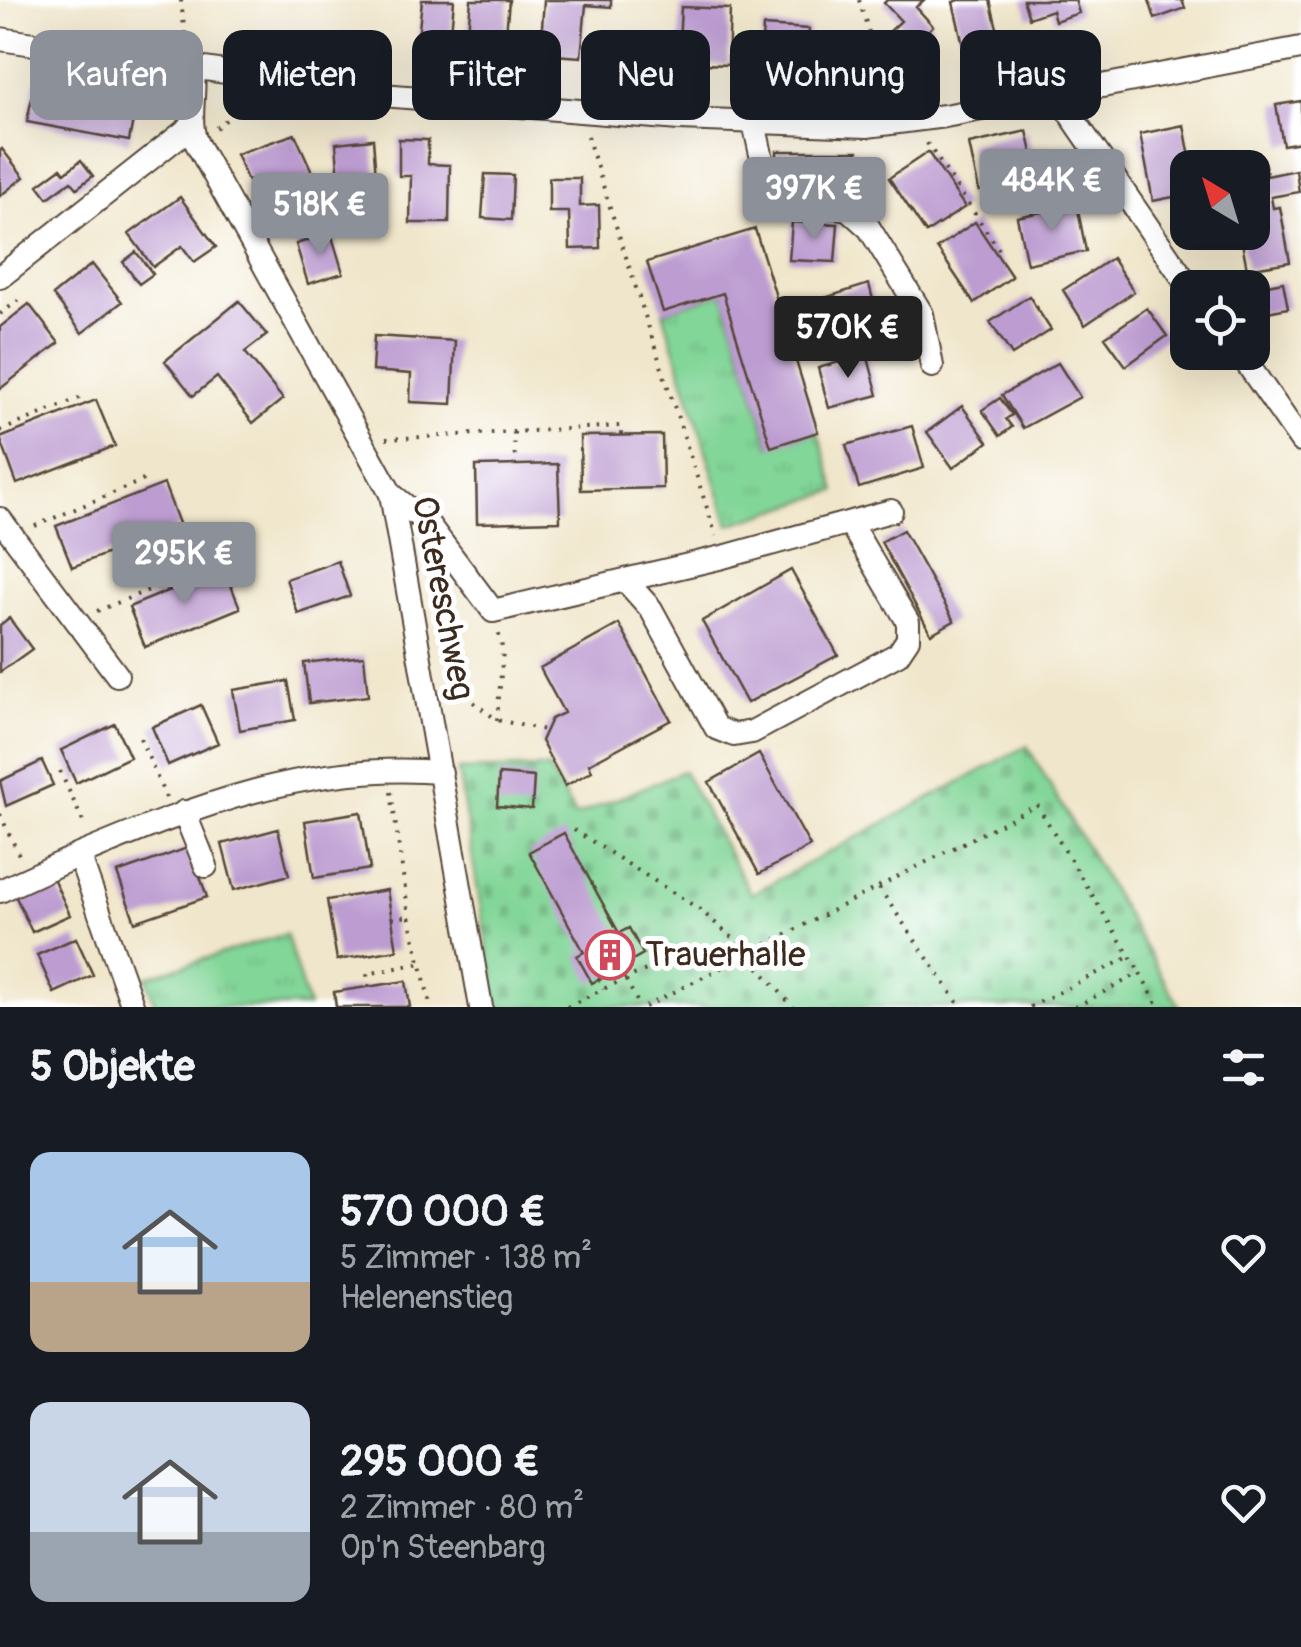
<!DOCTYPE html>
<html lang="de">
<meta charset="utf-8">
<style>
body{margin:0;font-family:Pangolin,sans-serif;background:#20242c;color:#f1f3f6;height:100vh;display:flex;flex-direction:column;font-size:38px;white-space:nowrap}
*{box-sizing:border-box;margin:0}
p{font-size:32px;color:#9ea1a6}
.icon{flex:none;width:55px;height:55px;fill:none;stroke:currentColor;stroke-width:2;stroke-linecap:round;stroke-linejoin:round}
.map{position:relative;height:1007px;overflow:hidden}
.details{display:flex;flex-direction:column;background:#171b24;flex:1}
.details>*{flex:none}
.hud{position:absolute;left:30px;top:30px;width:1242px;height:90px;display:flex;gap:20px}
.needle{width:65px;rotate:322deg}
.controls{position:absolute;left:1170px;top:150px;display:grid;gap:20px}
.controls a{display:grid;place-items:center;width:100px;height:100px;border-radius:20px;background:#171b24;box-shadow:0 10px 40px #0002;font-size:50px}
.price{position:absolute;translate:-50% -85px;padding:0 22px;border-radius:10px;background:#8c9099;color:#fff;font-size:32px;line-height:65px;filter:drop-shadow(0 2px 5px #0008)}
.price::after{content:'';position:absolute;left:50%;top:60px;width:30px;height:22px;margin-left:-15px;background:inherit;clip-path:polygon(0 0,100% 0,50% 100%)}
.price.active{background:#222;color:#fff}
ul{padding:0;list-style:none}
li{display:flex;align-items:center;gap:30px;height:250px;padding:0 30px}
li span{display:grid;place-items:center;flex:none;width:280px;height:200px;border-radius:20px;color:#555}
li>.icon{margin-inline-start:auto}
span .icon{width:120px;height:120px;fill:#fffc;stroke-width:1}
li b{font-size:42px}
h2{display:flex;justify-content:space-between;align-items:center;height:120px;padding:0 30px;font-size:42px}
.pill{padding:0 35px;border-radius:20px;background:#171b24;box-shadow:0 10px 40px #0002;font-size:35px;line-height:90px}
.pill.active{background:#8c9099;color:#fff}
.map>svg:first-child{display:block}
.cemetery{fill:url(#cemetery-stones);stroke:#5e805b;stroke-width:2.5}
.park{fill:url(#park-tufts);stroke:#5e805b;stroke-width:2.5}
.building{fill:#bd9dd1}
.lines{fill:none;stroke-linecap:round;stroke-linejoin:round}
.minor-casing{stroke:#564638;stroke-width:26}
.path{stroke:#564638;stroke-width:4;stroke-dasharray:2.5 8;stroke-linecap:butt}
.minor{stroke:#fff;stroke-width:22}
.labels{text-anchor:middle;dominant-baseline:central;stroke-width:10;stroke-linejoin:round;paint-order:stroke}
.street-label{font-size:35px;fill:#3b2a1e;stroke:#fff}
.poi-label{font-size:35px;fill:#3b2a1e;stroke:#fff;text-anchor:start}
</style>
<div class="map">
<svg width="1301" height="1007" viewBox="0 0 1301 1007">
<defs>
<pattern id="cemetery-stones" width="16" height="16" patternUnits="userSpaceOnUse" patternTransform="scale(2.5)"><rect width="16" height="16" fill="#82d698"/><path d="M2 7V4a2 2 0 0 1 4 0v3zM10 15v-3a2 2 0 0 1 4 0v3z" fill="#71b883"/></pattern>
<pattern id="park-tufts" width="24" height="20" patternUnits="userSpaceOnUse" patternTransform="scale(2.5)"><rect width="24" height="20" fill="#82d698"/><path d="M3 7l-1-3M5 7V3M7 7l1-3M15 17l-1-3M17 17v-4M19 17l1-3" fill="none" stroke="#71b883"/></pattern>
</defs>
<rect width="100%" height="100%" fill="#fff"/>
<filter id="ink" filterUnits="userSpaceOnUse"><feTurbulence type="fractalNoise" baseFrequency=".01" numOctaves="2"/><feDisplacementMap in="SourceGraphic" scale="20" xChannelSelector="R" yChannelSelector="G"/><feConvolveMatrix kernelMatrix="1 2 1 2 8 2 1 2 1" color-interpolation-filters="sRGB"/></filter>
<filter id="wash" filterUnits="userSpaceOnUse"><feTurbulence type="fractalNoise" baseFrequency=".0048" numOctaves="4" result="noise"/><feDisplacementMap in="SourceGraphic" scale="40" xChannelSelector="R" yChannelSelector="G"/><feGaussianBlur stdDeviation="2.25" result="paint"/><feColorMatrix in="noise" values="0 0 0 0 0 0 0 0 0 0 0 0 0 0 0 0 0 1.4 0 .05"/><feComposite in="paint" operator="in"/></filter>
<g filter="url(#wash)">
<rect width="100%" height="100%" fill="#f0e6cb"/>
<path class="cemetery" d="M 1027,746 L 1180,1007 L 497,1007 L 458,770 L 548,768 L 576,816 L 683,771 L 751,894 Z"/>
<path class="park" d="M 723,293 L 770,446 L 818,432 L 836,491 L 729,525 L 663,312 Z
M 286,934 L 308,1007 L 156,1007 L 146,977 Z"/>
<g id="blocks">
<path class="building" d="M 422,0 L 454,0 L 450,43 L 418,39 Z
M 471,0 L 509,0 L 506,34 L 468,31 Z
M 544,0 L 611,0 L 611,7 L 586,5 L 581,57 L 540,54 Z
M 887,0 L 924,0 L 916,7 L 933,26 L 922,37 L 930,45 L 914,59 L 889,32 L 901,21 L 884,3 Z
M 959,0 L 990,0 L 1003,52 L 967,62 L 953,2 Z
M 1023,0 L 1075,0 L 1079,13 L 1055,21 L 1052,10 L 1029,18 Z
M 1149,0 L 1182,0 L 1185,8 L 1155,19 Z
M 681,7 L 730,9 L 728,65 L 678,63 Z
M 763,26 L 809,29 L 806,70 L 760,67 Z
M 35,81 L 137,99 L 129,141 L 27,122 Z
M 1301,101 L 1301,142 L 1283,145 L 1276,105 Z
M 1184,125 L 1192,168 L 1188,168 L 1188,194 L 1153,201 L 1140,134 Z
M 1027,131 L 1038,178 L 979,191 L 969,144 Z
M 295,134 L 314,176 L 282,190 L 278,182 L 253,193 L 236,154 Z
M 373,139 L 376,177 L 339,180 L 336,143 Z
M 399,139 L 428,140 L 428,164 L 450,165 L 449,223 L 410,223 L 411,176 L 399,176 Z
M 2,149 L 24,177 L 0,196 L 0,151 Z
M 777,151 L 858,151 L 858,161 L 843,161 L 843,171 L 777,171 Z
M 928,152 L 965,207 L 926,233 L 889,178 Z
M 1264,159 L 1267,176 L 1296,170 L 1299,192 L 1271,197 L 1273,208 L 1280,207 L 1290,262 L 1247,269 L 1240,232 L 1252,232 L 1252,168 L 1228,166 Z
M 81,160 L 93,176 L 77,188 L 71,181 L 48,198 L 38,185 L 61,168 L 65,173 Z
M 485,174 L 513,175 L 511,220 L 482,218 Z
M 549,178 L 580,178 L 580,206 L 599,205 L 600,248 L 570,249 L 569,212 L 549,212 Z
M 180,197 L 216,247 L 194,262 L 182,246 L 153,267 L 129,234 Z
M 1077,205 L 1086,251 L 1027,264 L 1017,217 Z
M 792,222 L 838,224 L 835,262 L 789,260 Z
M 975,222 L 1012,277 L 974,303 L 937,248 Z
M 755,229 L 818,432 L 771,447 L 723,293 L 663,312 L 647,262 Z
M 331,233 L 343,273 L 308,284 L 296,244 Z
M 136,252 L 153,274 L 139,284 L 123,262 Z
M 1112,258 L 1134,292 L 1085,325 L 1063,290 Z
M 92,264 L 122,302 L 82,333 L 53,295 Z
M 1283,282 L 1288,308 L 1252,315 L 1252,288 Z
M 869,284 L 880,327 L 835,342 L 824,298 Z
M 1029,296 L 1051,330 L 1012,355 L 990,322 Z
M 239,301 L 267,335 L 245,352 L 283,399 L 253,423 L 217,377 L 193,396 L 165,361 Z
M 29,304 L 59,343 L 0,389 L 0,327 Z
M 1147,308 L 1167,336 L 1126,366 L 1105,337 Z
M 374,336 L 455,341 L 452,404 L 410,402 L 411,374 L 372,371 Z
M 867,354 L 878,395 L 829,408 L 818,368 Z
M 1058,363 L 1080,397 L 1023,428 L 1002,395 Z
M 1000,398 L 1012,415 L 1006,419 L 1012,427 L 1000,436 L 982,410 Z
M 96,400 L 115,446 L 17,484 L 0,438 Z
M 962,406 L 988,442 L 953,468 L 927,432 Z
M 912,426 L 924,468 L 859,488 L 846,445 Z
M 662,435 L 663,488 L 581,490 L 580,436 Z
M 558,464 L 560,521 L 477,523 L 476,466 Z
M 164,484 L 180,526 L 72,567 L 56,526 Z
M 903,530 L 954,621 L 931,634 L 881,542 Z
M 338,561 L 350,596 L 298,614 L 286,579 Z
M 224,568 L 240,608 L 145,647 L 129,607 Z
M 791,570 L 838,655 L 747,703 L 702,621 Z
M 9,618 L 32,649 L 0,672 L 0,625 Z
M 619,624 L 671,720 L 589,764 L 592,771 L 565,786 L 541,741 L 551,719 L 564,713 L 540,668 Z
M 364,656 L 368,696 L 309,703 L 304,663 Z
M 288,681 L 295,720 L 240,730 L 233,690 Z
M 201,705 L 218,743 L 168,765 L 152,727 Z
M 115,724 L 130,757 L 76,783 L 61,750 Z
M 759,754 L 810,846 L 759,874 L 709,782 Z
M 42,761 L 53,785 L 6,806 L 0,781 Z
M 499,774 L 534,777 L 532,809 L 497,806 Z
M 361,812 L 370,869 L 314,878 L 305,821 Z
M 278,829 L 289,875 L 234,890 L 222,844 Z
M 564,833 L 619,933 L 629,928 L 643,954 L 592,983 L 577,956 L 584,952 L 529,852 Z
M 190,847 L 207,897 L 135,922 L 117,873 Z
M 53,878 L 70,915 L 32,932 L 15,895 Z
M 387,890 L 397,950 L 337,960 L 327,900 Z
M 76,938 L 93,975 L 54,993 L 37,955 Z
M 406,981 L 410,1007 L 336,1007 L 334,992 Z"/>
</g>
</g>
<g filter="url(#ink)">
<use href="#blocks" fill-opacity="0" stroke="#564638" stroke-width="2.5"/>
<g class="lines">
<g class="minor-casing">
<path id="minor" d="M 0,39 L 382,95 L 679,119 L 867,126 L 945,116 L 1301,48
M 193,70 C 196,95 187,122 197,144 L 391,494 L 481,1007
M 1057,95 L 1190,288
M 754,123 L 766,177 L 777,190 L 792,200 L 848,209 L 869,228 L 922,314 L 932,366
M 0,277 L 189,128
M 1239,352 L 1301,441
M 391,494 L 428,524 L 493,611 L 723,557 L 891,511
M 0,519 L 117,675
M 625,580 L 651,609 L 716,728 L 734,735 L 752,732 L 898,654 L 908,639 L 908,622 L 851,525
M 184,812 L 206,866
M 0,891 L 79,855
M 133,1007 L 79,855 C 196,806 310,761 441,772"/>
</g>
<path class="path" d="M 181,0 L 186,45
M 859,0 L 890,101
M 216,128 L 251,99
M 587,136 L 716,536
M 927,143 L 1002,254
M 0,314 L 19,300
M 0,431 L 85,396
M 514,432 L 515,466
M 386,439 L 621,426 L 621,436
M 35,526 L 146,479
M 97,611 L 213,564
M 448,683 L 497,720 L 544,730
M 497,720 L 503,651 L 498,631
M 140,738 L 166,798
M 60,771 L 85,826
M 391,792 L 409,916 L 431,1007
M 0,814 L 19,855
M 574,830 L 699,909 L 735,940 L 793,1007
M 879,888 L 961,1007
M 392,919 L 407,916
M 599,979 L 604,989
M 626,980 L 640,1007
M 369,987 L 367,974 L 421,963
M 567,1007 C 624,979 673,951 738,954
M 645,1007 L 1037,805 L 1140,973
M 1030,1007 L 1129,957
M 1075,1007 L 1140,973 L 1159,1007"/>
<use href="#minor" class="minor"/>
</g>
</g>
<defs>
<g id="building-ring" transform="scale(2.5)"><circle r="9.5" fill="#fff" stroke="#d1495b" stroke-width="1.5"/><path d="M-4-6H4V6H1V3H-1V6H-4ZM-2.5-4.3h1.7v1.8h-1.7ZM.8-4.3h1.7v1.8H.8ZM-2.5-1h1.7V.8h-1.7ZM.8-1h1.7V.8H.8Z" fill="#d1495b"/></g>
</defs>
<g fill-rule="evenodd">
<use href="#building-ring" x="610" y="955"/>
</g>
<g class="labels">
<g class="street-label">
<text transform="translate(443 598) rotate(79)">Ostereschweg</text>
</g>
<g class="poi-label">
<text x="645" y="955">Trauerhalle</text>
</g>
</g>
</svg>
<div class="controls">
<a><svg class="needle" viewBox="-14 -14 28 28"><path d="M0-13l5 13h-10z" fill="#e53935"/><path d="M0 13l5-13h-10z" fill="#9ea1a6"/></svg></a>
<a><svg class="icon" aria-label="locate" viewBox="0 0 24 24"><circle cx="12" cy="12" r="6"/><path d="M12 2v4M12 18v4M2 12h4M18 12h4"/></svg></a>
</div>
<b class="price" style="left:1052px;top:234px">484K €</b>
<b class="price" style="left:814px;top:242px">397K €</b>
<b class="price" style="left:320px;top:258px">518K €</b>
<b class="price active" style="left:848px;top:381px">570K €</b>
<b class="price" style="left:184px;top:607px">295K €</b>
<div class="hud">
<a class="pill active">Kaufen</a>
<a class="pill">Mieten</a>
<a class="pill">Filter</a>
<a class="pill">Neu</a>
<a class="pill">Wohnung</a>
<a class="pill">Haus</a>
</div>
</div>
<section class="details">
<h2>5 Objekte<svg class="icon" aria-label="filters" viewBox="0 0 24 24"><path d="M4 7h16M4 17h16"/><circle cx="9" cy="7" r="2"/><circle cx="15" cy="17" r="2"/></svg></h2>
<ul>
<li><span style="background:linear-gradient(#a9c7e8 65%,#b9a48a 0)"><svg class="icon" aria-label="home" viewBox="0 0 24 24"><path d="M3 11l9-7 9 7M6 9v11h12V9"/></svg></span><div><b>570 000 €</b><p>5 Zimmer · 138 m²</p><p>Helenenstieg</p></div><svg class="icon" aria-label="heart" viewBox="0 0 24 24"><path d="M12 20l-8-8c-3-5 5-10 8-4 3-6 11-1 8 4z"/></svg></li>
<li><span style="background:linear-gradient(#c9d6e8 65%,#9aa5b1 0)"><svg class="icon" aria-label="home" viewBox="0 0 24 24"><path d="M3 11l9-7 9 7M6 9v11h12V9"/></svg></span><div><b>295 000 €</b><p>2 Zimmer · 80 m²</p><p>Op'n Steenbarg</p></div><svg class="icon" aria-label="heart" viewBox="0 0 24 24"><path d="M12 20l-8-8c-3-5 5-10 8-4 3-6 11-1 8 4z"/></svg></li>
</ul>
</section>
